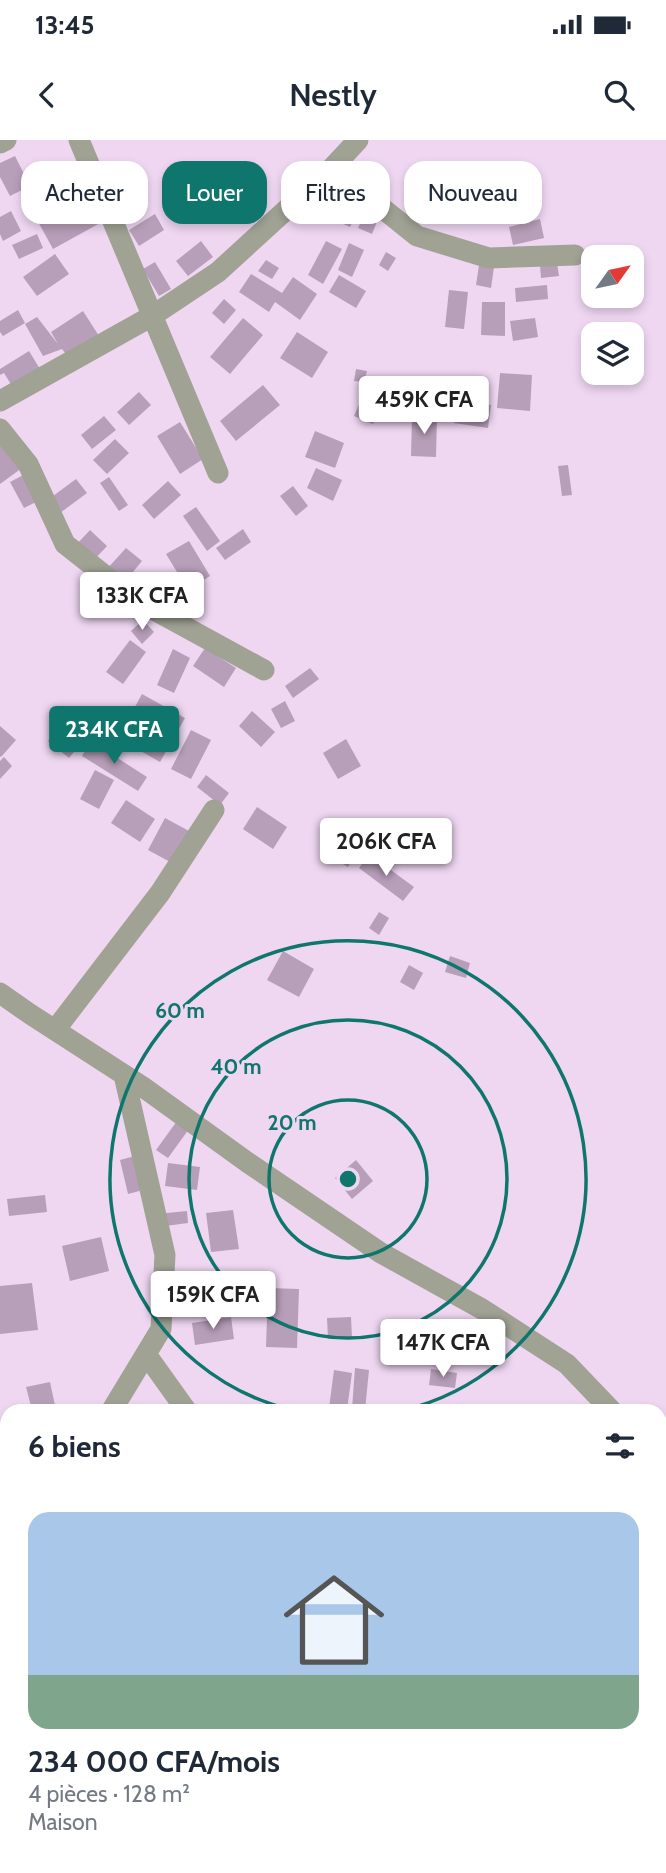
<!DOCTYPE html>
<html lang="fr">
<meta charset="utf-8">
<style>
body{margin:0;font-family:Cabin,sans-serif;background:#f2f2f3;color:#1f2937;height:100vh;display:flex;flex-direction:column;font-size:26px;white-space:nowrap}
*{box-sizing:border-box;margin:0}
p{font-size:23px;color:#747a83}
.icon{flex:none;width:38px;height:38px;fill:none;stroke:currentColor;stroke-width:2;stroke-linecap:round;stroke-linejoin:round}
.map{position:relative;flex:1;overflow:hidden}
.side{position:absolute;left:0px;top:1264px;width:667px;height:471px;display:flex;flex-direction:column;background:#fff;border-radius:21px 21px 0 0;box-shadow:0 4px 10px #0003}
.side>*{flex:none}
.guide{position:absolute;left:21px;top:21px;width:625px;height:63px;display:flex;gap:14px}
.needle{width:46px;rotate:57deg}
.fabs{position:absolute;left:581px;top:105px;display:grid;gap:14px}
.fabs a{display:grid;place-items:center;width:63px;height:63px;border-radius:14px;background:#fff;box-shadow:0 4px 10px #0003;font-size:35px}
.price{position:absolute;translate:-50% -60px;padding:0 16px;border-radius:7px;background:#fff;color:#222;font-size:23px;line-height:46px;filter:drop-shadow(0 2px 4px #0008)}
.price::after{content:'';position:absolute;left:50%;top:42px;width:21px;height:16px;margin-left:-10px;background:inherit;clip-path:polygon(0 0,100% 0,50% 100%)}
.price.active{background:#0f766e;color:#fff}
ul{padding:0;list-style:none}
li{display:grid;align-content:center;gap:14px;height:371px;padding:0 28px}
li span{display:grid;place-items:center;height:217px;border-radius:21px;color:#555}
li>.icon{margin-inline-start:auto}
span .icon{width:126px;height:126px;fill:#fffc;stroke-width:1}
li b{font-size:30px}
h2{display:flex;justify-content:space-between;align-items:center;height:84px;padding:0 28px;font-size:30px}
.pill{padding:0 24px;border-radius:21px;background:#fff;box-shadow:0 4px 10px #0003;font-size:24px;line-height:63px}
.pill.active{background:#0f766e;color:#fff}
.status{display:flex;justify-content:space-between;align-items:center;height:49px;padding:0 35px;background:#fff;direction:ltr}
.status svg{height:19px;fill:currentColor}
header{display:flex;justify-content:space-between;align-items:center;height:91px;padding:0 28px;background:#fff;font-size:32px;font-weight:600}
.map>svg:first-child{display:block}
.building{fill:#b79fb9}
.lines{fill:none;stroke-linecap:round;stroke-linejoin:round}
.minor{stroke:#a0a294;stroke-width:21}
.ring{fill:none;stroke:#0f766e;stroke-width:3.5}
.centre{fill:#0f766e;stroke:#efd7f2;stroke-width:3.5}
.ring-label{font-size:21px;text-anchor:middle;font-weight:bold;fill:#0f766e;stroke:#efd7f2;stroke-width:6;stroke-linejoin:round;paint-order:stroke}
</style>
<div class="status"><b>13:45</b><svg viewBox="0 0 49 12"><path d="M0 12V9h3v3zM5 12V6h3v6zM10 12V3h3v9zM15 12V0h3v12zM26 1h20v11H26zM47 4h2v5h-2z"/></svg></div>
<header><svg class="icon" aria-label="back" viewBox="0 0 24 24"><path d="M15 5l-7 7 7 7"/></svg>Nestly<svg class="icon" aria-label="search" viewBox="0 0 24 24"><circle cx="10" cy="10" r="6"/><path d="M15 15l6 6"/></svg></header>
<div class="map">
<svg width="666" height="1733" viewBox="0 0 666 1733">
<rect width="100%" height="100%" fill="#efd7f2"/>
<path class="building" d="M 15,16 L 30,46 L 10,56 L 0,37 L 0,23 Z
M 47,34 L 56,48 L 43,57 L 33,42 Z
M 320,42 L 362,62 L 350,87 L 308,68 Z
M 138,49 L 147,60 L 128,77 L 119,65 Z
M 85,52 L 102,82 L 53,109 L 36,78 Z
M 11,71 L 21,91 L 3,101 L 0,94 L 0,77 Z
M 365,73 L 378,79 L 372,94 L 358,88 Z
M 155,74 L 164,90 L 139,106 L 129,90 Z
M 540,79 L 544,98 L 513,105 L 509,87 Z
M 37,94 L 43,108 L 19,119 L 12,105 Z
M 201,101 L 213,117 L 188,136 L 176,121 Z
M 326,101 L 342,109 L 323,144 L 308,135 Z
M 349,103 L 364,110 L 352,137 L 338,130 Z
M 386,112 L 396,118 L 388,131 L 379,125 Z
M 55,114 L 69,134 L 37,156 L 23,137 Z
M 266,120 L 279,128 L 272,139 L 258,131 Z
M 155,122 L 171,149 L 159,156 L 143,129 Z
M 557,123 L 559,136 L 541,138 L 540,125 Z
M 479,125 L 494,127 L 491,148 L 476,145 Z
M 251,134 L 282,153 L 293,137 L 317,154 L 300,180 L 275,162 L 269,172 L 239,152 Z
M 339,135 L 366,151 L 356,168 L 329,152 Z
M 547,145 L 548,159 L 516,162 L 515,148 Z
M 449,150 L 468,152 L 464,189 L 445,187 Z
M 224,159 L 236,170 L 224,184 L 212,173 Z
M 482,162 L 505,162 L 505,196 L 481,195 Z
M 18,170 L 25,183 L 3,196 L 0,192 L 0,181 Z
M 83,171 L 99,196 L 68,217 L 62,209 L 43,216 L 25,184 L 37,177 L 58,204 L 51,192 Z
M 243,178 L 263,195 L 230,234 L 210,217 Z
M 535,178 L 538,197 L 513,201 L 510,181 Z
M 297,192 L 328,212 L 312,238 L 280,218 Z
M 29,211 L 40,229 L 12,246 L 4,233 L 0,235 L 0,229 Z
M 356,229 L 367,231 L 364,242 L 354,241 Z
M 500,233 L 532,235 L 530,271 L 497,268 Z
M 263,245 L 280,265 L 236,301 L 220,281 Z
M 367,246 L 387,255 L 373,284 L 354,276 Z
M 139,252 L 151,265 L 129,285 L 117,272 Z
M 457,261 L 491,265 L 488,288 L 454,283 Z
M 104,276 L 116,290 L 92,309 L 81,295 Z
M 412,276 L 437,277 L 436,317 L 411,316 Z
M 180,282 L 203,319 L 180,334 L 157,296 Z
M 315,291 L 344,303 L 335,328 L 305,317 Z
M 0,297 L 22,328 L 0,344 Z
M 115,299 L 129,313 L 107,334 L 93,320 Z
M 568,325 L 572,355 L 562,356 L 558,326 Z
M 316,328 L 342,340 L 333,361 L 307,348 Z
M 29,332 L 42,359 L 24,368 L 10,342 Z
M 109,337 L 128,365 L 119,371 L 100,343 Z
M 76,339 L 87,353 L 60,373 L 49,359 Z
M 168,341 L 181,355 L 154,379 L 142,365 Z
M 293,346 L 308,366 L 296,376 L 280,356 Z
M 196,367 L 220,401 L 207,411 L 183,376 Z
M 243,389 L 251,402 L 225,420 L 216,408 Z
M 90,390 L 107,406 L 93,421 L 76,405 Z
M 189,401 L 210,436 L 188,450 L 166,414 Z
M 126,408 L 142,421 L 122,445 L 106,430 Z
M 117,454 L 125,466 L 110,477 L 102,465 Z
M 143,480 L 154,492 L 142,504 L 131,491 Z
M 130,500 L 146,512 L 123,544 L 106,532 Z
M 205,508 L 236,528 L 224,547 L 193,526 Z
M 173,509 L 190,518 L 174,553 L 157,545 Z
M 310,528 L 319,539 L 293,558 L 285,546 Z
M 142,554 L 185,578 L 160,622 L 118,598 Z
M 285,561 L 295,581 L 281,588 L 271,569 Z
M 252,571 L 275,592 L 261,607 L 239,586 Z
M 61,584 L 83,601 L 69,618 L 48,601 Z
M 0,586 L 16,600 L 1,617 L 0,616 Z
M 191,590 L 211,600 L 191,639 L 171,629 Z
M 346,599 L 361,626 L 338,639 L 323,613 Z
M 91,601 L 147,637 L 138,651 L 82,616 Z
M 4,617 L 12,626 L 0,639 L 0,621 Z
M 95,630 L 114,640 L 99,669 L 80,659 Z
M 206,635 L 229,653 L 220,665 L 197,647 Z
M 126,660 L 155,679 L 140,702 L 111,683 Z
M 257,667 L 287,687 L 273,709 L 243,689 Z
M 165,678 L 189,691 L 172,723 L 148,710 Z
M 398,685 L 416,702 L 396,724 L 377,708 Z
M 346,707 L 356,713 L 348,727 L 338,721 Z
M 369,714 L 414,747 L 403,761 L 359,728 Z
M 379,772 L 389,778 L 379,795 L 369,788 Z
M 283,811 L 314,829 L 299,857 L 267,840 Z
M 450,816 L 470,823 L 466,838 L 445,832 Z
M 409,825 L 423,833 L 414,850 L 400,842 Z
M 177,981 L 189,989 L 168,1018 L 156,1010 Z
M 135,1016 L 143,1050 L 128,1054 L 120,1020 Z
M 356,1020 L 373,1041 L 352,1059 L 335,1038 Z
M 168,1023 L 200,1027 L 197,1050 L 165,1046 Z
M 45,1055 L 47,1072 L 9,1076 L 7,1059 Z
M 233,1070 L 239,1109 L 211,1112 L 206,1073 Z
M 187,1071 L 188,1083 L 158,1087 L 156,1074 Z
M 101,1097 L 109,1131 L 70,1141 L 62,1106 Z
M 32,1143 L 38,1190 L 0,1194 L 0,1146 Z
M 268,1148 L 299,1149 L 297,1208 L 266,1207 Z
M 231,1177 L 234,1199 L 195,1205 L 192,1183 Z
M 351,1177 L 352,1198 L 328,1199 L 327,1178 Z
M 355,1228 L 369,1230 L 365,1270 L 352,1269 Z
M 431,1229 L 457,1233 L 455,1248 L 429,1245 Z
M 334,1230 L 352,1233 L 347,1270 L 329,1268 Z
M 50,1242 L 56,1270 L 32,1270 L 26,1247 Z
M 428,1266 L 429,1270 L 397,1270 L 397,1267 Z
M 0,1346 L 6,1346 L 7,1374 L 0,1375 Z
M 7,1393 L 7,1414 L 0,1415 L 0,1395 Z
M 37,1727 L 69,1727 L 71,1732 L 40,1733 Z
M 79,1727 L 129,1727 L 130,1733 L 80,1733 Z
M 429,1727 L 470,1727 L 470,1733 L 429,1733 Z"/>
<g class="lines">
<path class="minor" d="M 79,0 L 218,333
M 0,3 L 6,0
M 332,28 L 417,96 L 489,118 L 575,115
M 0,261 L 152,176 L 218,132 L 332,28 L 358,0
M 0,289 L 28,324 L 65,404 L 136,460 L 264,530
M 0,853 L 30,874 L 143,947 L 247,1022 L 381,1113 L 482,1169 L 567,1224 L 611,1270
M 55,890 L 160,753 L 214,670
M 146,1214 L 186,1270
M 112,1270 L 161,1189 L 165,1115 L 124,935
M 660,1321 L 666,1328
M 0,1564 L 7,1563
M 0,1694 L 7,1724
M 349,1727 L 350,1733"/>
</g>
<g class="ring">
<circle cx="348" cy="1039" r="79"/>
<circle cx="348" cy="1039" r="159"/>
<path d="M292 1270A238 238 0 1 1 404 1270"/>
</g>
<circle cx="348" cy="1039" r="10" class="centre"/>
<g class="ring-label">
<text x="180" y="878">60 m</text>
<text x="236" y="934">40 m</text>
<text x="292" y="990">20 m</text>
</g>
</svg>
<div class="fabs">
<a><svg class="needle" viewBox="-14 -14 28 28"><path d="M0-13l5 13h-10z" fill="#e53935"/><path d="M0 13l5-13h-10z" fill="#747a83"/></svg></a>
<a><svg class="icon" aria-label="layers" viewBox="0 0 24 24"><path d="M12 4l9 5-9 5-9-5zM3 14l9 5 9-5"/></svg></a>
</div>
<b class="price" style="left:424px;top:296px">459K CFA</b>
<b class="price" style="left:142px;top:492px">133K CFA</b>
<b class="price active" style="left:114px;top:626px">234K CFA</b>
<b class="price" style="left:386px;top:738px">206K CFA</b>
<b class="price" style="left:213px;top:1191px">159K CFA</b>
<b class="price" style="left:443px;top:1239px">147K CFA</b>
<div class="guide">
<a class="pill">Acheter</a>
<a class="pill active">Louer</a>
<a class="pill">Filtres</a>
<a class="pill">Nouveau</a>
</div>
<section class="side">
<h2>6 biens<svg class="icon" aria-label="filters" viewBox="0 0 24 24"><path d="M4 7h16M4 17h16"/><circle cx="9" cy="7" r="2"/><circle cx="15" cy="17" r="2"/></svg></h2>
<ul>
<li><span style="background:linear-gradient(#a9c7e8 75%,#7fa58c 0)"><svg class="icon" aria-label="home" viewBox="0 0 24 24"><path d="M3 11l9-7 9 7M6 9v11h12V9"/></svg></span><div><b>234 000 CFA/mois</b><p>4 pièces · 128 m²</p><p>Maison</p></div></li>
</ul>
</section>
</div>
